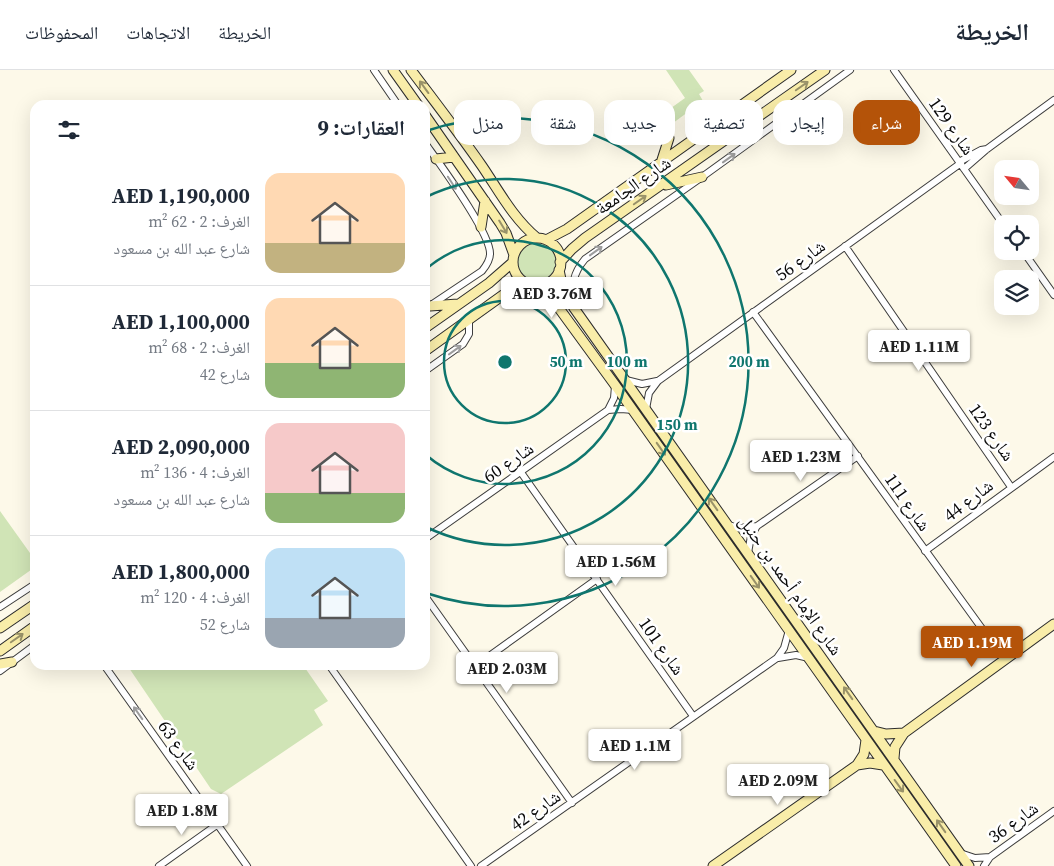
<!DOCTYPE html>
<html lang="ar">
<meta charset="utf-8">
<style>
body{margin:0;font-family:"Source Serif 4","Noto Naskh Arabic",serif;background:#f2f2f3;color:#1f2937;direction:rtl;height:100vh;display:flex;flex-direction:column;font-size:19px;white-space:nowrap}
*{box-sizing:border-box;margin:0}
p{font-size:16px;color:#747a83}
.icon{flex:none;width:28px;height:28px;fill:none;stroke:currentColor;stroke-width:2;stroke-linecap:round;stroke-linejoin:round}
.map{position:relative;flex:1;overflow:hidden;direction:ltr}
.drawer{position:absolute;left:30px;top:30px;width:400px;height:570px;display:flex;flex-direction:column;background:#fff;border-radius:15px;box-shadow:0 5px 20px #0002;direction:rtl}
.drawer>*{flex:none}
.hud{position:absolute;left:445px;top:30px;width:475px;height:45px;direction:rtl;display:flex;gap:10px}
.needle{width:32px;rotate:299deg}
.controls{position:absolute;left:994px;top:90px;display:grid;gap:10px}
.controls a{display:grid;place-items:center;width:45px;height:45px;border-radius:10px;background:#fff;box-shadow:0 5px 20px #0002;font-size:25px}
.price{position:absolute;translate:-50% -42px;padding:0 11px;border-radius:5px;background:#fff;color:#222;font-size:16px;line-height:32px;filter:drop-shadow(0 1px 2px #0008)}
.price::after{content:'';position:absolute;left:50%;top:30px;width:15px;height:11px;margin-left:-8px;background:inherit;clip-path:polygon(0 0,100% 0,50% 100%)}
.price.current{background:#b45309;color:#fff}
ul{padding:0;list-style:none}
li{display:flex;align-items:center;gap:15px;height:125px;padding:0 25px}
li+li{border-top:1px solid #e0e1e3}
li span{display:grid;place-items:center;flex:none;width:140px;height:100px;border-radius:15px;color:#555}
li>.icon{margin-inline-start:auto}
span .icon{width:60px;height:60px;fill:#fffc;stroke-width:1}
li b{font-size:21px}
h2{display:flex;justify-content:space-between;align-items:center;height:60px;padding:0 25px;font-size:21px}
.tag{padding:0 18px;border-radius:15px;background:#fff;box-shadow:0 5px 20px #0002;font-size:18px;line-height:45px}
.tag.current{background:#b45309;color:#fff}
header{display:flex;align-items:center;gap:30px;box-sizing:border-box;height:70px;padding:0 25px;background:#fff;border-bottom:1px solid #e0e1e3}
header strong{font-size:24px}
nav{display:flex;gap:28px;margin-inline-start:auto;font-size:18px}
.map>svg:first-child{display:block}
.green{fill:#d0e4b6}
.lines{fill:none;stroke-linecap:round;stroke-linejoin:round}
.street-casing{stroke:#3d3d3d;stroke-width:8}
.secondary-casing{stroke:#2c2c2c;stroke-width:11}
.street{stroke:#fff;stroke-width:6}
.secondary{stroke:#f9eda9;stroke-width:9}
.oneway{stroke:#999269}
.oneway2{stroke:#9d9d9d}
.ring{fill:none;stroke:#0f766e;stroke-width:2.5}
.labels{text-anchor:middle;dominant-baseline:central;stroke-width:5;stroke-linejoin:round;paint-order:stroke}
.street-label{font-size:18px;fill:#0a0a0a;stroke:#fff}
.centre{fill:#0f766e;stroke:#fff;stroke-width:2.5}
.ring-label{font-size:15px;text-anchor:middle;font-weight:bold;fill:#0f766e;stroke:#fff;stroke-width:5;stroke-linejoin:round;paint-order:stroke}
</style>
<header>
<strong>الخريطة</strong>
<nav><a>الخريطة</a><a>الاتجاهات</a><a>المحفوظات</a></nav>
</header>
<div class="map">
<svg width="1054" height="796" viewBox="0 0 1054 796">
<rect width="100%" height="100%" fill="#fdf9e9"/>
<path class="green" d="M 666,0 L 689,0 L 704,21 L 699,24 L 703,31 L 654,67 L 646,56 L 685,28 Z
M516 191a20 20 0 1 1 40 0a20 20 0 1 1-40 0Z
M 0,441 L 35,490 L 35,497 L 0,522 Z
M 127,595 L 303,595 L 328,631 L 314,640 L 323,655 L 221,724 L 211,719 Z"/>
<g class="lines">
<g class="street-casing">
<path id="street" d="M 374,0 L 398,35
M 894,0 L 1003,154
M 425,73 C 439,93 491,163 490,184 C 490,190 486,196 482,201 L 425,239
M 959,92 L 981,80 L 987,79
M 964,99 L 987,79 L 1054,30
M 845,176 L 1011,417
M 1023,181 L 1054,225
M 574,234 C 571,216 573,203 585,189 L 702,107 L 850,0
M 753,242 L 1004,589
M 425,301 L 463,274 L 469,264 L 469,250
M 626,310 L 642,314 L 657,311
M 646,339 L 649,323 L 658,311 L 961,93
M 608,340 L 614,328 L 615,316
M 520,401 L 693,646
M 728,455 L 739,458 L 757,456 L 858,386
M 425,469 L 608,340 L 621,339 L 633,340
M 925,481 L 1054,387
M 748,483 L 751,466 L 757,456
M 425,526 L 572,733
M 0,537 L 35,514
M 778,588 L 796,585 L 809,588
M 104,595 L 247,796
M 329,595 L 471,796
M 474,597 L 597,509
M 0,601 L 35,575
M 960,783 L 975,788 L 990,787
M 159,796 L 218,754
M 481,796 L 777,588 L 784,578 L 789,560
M 984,796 L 990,787 L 1054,741"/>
</g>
<g class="secondary-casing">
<path id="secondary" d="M 393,0 L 418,35
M 411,0 C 435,32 459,63 482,96 C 499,121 513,148 537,168
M 425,45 L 500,153 L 506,163 L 514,185
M 436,89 L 454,87
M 661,93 L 669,68
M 666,115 L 702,107
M 481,157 L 485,131
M513 192a24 24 0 1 1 48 0a24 24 0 1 1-48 0Z
M 546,170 L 567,159 L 791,0
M 560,192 L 572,179 L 585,168 L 825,0
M 559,200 L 563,219 L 574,238 L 969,796
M 539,216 L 553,230 L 615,315 L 956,796
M 430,236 L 458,234
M 425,258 L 489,213 L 513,192
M 425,281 L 503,225 L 523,217 L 533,216
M 0,558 L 35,534
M 0,581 L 35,556
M 0,594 L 12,592
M 874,661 L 886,664 L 904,663
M 894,688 L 895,677 L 904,663 L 1054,554
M 857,695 L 870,693 L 883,695
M 713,796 L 857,695 L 864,684 L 866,670"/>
</g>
<use href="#street" class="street"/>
<use href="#secondary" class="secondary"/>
</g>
<defs><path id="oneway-shaft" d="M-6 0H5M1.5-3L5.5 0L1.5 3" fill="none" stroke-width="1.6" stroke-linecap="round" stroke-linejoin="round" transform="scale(1.25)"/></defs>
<g class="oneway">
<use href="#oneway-shaft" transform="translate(802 16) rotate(-35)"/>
<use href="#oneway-shaft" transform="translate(424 17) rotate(-126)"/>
<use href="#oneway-shaft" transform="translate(640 130) rotate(-35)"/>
<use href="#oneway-shaft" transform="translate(503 157) rotate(59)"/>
<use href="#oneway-shaft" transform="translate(661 379) rotate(55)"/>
<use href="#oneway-shaft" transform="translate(713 434) rotate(-125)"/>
<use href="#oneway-shaft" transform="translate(755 512) rotate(55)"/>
<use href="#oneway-shaft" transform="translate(17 568) rotate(-35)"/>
<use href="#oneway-shaft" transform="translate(848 623) rotate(-125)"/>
<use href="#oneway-shaft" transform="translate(899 716) rotate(54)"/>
<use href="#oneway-shaft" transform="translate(941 756) rotate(-125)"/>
</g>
<g class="oneway2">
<use href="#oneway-shaft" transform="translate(729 88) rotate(-36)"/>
<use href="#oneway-shaft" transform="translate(452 113) rotate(57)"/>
<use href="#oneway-shaft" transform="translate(596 181) rotate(-36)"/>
<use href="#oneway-shaft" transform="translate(455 280) rotate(-36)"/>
<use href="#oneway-shaft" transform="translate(138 643) rotate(-125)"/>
</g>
<g class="ring">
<circle cx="505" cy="292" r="61"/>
<path d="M426 199A122 122 0 1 1 426 385"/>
<path d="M426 127A183 183 0 1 1 426 457"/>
<path d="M426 61A244 244 0 1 1 426 523"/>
</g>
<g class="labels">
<g class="street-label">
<text transform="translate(952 56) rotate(55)">شارع 129</text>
<text transform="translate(633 115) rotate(-35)">شارع الجامعة</text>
<text transform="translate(800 190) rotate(-36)">شارع 56</text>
<text transform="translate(992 362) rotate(55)">شارع 123</text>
<text transform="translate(508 392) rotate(-35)">شارع 60</text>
<text transform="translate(968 430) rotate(-37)">شارع 44</text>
<text transform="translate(908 432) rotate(55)">شارع 111</text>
<text transform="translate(791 515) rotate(55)">شارع الإمام أحمد بن حنبل</text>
<text transform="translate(662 576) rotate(55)">شارع 101</text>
<text transform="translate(179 675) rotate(54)">شارع 63</text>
<text transform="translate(535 740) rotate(-35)">شارع 42</text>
<text transform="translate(1013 752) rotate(-36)">شارع 36</text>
</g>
</g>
<circle cx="505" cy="292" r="8" class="centre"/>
<g class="ring-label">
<text x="566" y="297">50 m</text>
<text x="627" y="297">100 m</text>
<text x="749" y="297">200 m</text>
<text x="677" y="360">150 m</text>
</g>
</svg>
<div class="controls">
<a><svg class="needle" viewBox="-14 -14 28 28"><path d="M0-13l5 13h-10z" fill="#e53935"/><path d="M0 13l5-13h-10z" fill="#747a83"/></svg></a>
<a><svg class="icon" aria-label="locate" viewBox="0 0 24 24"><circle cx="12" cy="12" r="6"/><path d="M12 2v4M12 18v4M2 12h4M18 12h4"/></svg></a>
<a><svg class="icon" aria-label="layers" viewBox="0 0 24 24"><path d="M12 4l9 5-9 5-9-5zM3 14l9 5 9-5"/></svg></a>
</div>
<b class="price" style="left:552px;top:249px">AED 3.76M</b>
<b class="price" style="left:919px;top:302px">AED 1.11M</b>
<b class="price" style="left:801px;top:412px">AED 1.23M</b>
<b class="price" style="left:616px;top:517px">AED 1.56M</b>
<b class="price current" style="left:972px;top:598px">AED 1.19M</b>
<b class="price" style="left:507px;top:624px">AED 2.03M</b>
<b class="price" style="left:635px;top:701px">AED 1.1M</b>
<b class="price" style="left:778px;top:736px">AED 2.09M</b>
<b class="price" style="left:182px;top:766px">AED 1.8M</b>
<div class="hud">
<a class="tag current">شراء</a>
<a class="tag">إيجار</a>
<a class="tag">تصفية</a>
<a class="tag">جديد</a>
<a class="tag">شقة</a>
<a class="tag">منزل</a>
</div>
<section class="drawer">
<h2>العقارات: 9<svg class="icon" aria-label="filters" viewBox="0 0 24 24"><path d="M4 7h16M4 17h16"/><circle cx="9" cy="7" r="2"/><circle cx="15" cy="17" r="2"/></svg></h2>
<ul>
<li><span style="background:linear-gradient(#ffd9b3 70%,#c2b280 0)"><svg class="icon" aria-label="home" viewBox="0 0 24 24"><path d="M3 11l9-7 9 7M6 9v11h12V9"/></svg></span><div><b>AED 1,190,000</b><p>الغرف: 2 · 62 m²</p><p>شارع عبد الله بن مسعود</p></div></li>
<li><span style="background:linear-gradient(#ffd9b3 65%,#8fb573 0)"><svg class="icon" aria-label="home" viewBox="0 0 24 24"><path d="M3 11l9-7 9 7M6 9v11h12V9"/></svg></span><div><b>AED 1,100,000</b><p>الغرف: 2 · 68 m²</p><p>شارع 42</p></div></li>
<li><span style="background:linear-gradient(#f6c9c9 70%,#8fb573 0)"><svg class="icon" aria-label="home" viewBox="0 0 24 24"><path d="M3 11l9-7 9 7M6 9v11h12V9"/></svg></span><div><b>AED 2,090,000</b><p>الغرف: 4 · 136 m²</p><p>شارع عبد الله بن مسعود</p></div></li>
<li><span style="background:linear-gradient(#bfe0f5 70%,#9aa5b1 0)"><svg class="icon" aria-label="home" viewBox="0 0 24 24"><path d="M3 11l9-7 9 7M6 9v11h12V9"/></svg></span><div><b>AED 1,800,000</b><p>الغرف: 4 · 120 m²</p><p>شارع 52</p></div></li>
</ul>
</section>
</div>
